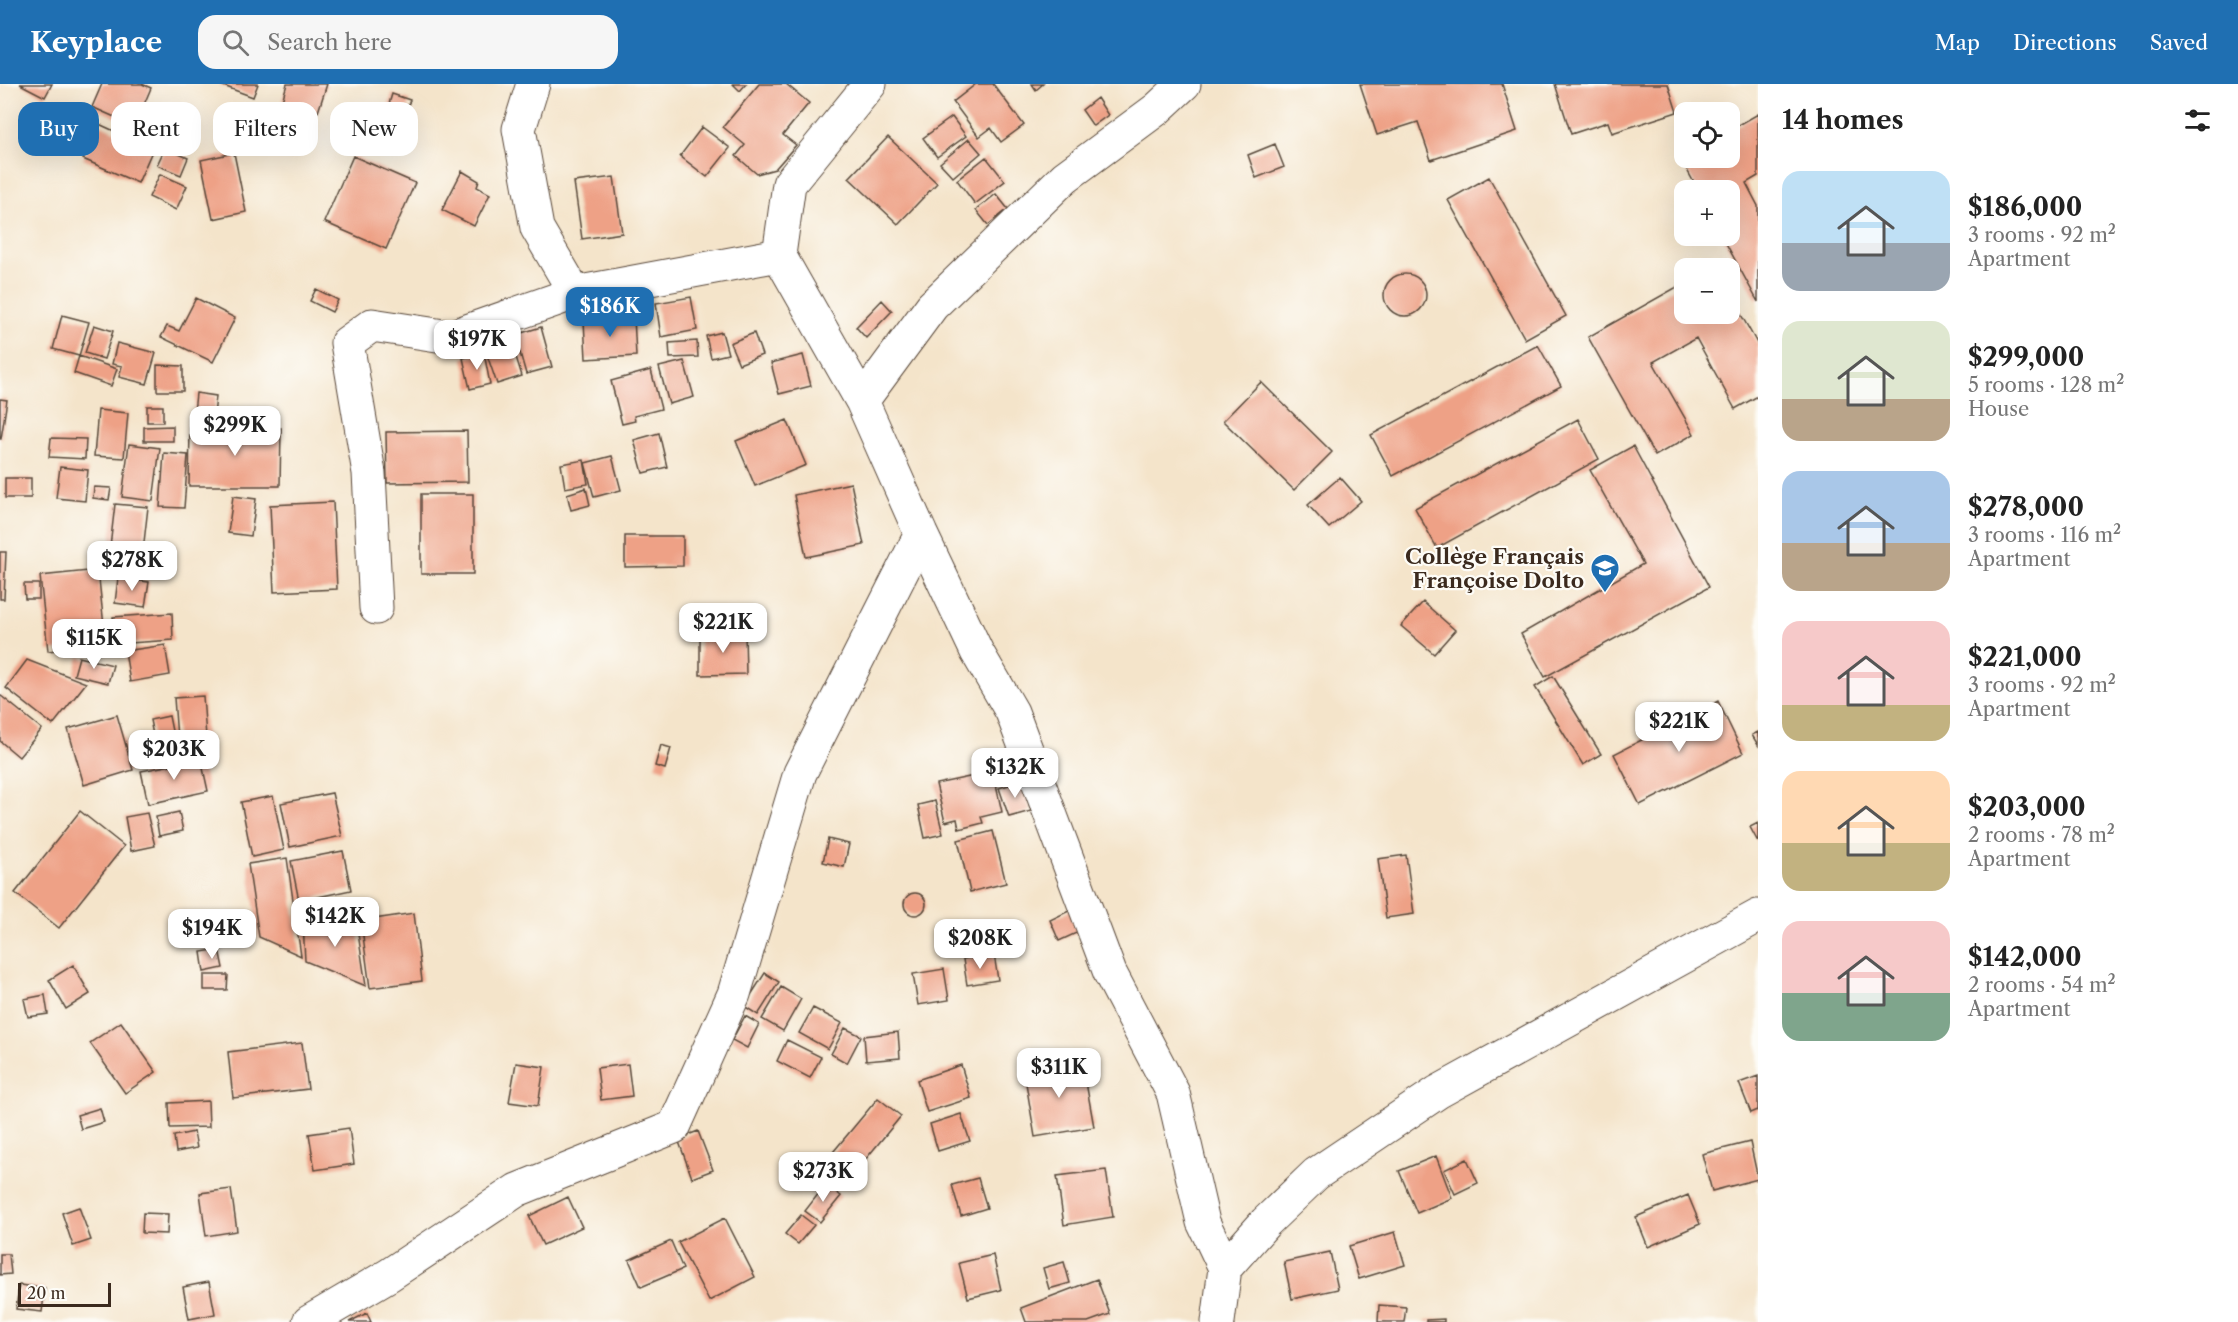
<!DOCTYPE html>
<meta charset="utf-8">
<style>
body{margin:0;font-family:"Libre Caslon Text",serif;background:#f6f6f6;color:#222;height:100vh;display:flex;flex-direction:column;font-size:22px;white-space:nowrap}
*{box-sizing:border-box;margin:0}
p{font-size:20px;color:#767676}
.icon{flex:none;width:33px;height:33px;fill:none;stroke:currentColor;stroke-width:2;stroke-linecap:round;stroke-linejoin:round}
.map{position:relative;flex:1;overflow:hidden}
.panel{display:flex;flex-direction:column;background:#fff;width:480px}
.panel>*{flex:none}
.banner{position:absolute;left:18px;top:18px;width:570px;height:54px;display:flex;gap:12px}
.fabs{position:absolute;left:1674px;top:18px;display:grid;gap:12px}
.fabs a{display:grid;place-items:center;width:66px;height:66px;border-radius:12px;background:#fff;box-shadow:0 6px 24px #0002;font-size:30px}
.scale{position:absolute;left:18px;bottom:15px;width:93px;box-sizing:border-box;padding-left:6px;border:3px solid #3b2a1e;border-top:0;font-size:16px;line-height:21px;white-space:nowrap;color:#3b2a1e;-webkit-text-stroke:4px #fdfcf7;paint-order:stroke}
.price{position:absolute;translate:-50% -51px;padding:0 14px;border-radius:12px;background:#fff;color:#222;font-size:20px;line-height:39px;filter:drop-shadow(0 2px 3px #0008)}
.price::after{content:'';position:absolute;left:50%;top:36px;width:18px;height:14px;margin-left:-9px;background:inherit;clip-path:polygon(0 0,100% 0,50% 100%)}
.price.on{background:#1f6fb2;color:#fff}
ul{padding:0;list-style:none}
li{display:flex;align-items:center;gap:18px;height:150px;padding:0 24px}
li span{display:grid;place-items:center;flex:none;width:168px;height:120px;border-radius:18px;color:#555}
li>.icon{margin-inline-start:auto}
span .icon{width:72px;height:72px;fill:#fffc;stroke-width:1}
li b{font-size:26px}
h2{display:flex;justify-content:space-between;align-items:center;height:72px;padding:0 24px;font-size:26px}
.pill{padding:0 21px;border-radius:18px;background:#fff;box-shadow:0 6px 24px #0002;font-size:21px;line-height:54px}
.pill.on{background:#1f6fb2;color:#fff}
header{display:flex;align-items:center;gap:36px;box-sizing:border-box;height:84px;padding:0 30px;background:#1f6fb2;color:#fff}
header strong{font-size:28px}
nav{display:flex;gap:33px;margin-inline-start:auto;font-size:21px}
.search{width:420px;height:54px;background:#f6f6f6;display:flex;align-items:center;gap:15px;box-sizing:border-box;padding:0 21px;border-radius:18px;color:#767676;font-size:22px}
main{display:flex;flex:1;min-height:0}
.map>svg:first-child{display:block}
.building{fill:#eea186}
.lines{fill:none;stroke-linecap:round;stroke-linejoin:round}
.minor-casing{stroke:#574638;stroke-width:35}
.minor{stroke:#fff;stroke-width:33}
.labels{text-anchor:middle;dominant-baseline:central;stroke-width:4.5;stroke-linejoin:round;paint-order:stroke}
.poi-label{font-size:21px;font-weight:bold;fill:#3b2a1e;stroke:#fdfcf7;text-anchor:end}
</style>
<header>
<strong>Keyplace</strong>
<div class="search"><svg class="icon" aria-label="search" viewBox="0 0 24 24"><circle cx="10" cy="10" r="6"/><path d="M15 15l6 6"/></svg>Search here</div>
<nav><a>Map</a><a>Directions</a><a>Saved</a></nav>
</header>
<main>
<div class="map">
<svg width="1758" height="1238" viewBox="0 0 1758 1238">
<rect width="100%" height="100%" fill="#fdfcf7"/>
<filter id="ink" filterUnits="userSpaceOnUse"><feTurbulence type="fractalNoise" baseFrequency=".0167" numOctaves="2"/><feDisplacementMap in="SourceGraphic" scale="12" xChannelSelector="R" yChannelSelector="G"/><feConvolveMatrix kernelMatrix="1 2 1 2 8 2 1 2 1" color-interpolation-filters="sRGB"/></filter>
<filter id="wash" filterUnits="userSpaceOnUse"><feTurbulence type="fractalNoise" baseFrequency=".008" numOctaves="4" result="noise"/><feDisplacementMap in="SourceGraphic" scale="24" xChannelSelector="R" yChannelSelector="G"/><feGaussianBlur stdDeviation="1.35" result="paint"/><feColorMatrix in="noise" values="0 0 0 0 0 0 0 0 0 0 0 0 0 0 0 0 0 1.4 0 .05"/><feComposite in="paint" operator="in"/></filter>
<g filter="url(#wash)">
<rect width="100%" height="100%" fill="#f4e4ca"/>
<g id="blocks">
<path class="building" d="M 20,0 L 52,0 L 45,13 Z
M 102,0 L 142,0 L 151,4 L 135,42 L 92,23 Z
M 218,0 L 258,0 L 253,13 Z
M 287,0 L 327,0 L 318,28 L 282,17 Z
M 733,0 L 746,0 L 740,7 Z
M 759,0 L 786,0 L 809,19 L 783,51 L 796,61 L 775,85 L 757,90 L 736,72 L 745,61 L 723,43 Z
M 976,0 L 993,0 L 1024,41 L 1001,58 L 991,44 L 979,53 L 953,18 Z
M 1032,0 L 1043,0 L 1036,6 Z
M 1360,0 L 1502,0 L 1517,47 L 1431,76 L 1418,38 L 1377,51 Z
M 1555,0 L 1668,0 L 1677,28 L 1612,49 L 1608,38 L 1571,50 Z
M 392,10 L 410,16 L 402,38 L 385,33 Z
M 1097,14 L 1108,31 L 1093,42 L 1082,26 Z
M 1758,30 L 1758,92 L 1746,99 L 1758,122 L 1758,218 L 1722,152 L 1730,152 L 1730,106 L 1698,106 L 1680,73 L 1684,70 L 1684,74 L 1730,74 L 1730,46 Z
M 952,33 L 966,52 L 937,73 L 923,54 Z
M 99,40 L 136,57 L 142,43 L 159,51 L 138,99 L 83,75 Z
M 702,43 L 730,64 L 707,93 L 680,72 Z
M 888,53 L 937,99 L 898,140 L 849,94 Z
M 969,55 L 981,69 L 953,93 L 940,79 Z
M 1275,60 L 1284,83 L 1256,94 L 1248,71 Z
M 165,64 L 188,74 L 181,91 L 157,81 Z
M 234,69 L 246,128 L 213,135 L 201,76 Z
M 353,72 L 415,99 L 386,165 L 324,138 Z
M 986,73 L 1005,97 L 975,120 L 957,96 Z
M 462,87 L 479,97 L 477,103 L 490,110 L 474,142 L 442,126 Z
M 160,90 L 187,102 L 176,126 L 149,113 Z
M 614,93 L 622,149 L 582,155 L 574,98 Z
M 1489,93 L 1566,232 L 1525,255 L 1448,116 Z
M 996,110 L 1008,125 L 988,141 L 976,126 Z
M1384 211a21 21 0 1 1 42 0a21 21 0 1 1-42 0Z
M 1684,199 L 1684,230 L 1730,230 L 1730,211 L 1758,261 L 1758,312 L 1735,325 L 1696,254 L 1653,278 L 1694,350 L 1655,372 L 1588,253 Z
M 316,205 L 338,216 L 332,228 L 310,217 Z
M 691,213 L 697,246 L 661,253 L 656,219 Z
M 196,214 L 235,234 L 213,278 L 161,253 L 167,242 L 179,247 Z
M 882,216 L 892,227 L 866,254 L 856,243 Z
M 62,231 L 89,238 L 79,272 L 53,265 Z
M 634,233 L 636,272 L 586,275 L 584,236 Z
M 94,241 L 113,247 L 104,275 L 85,269 Z
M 541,243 L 552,283 L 526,290 L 515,251 Z
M 722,248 L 728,270 L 711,274 L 706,252 Z
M 754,249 L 762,271 L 739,280 L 730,259 Z
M 697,257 L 698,273 L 670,274 L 669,259 Z
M 117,259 L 156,269 L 147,300 L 119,293 L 122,282 L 112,280 Z
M 512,260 L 522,292 L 497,300 L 486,268 Z
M 1538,261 L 1561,302 L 1393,392 L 1371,351 Z
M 484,269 L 490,300 L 470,305 L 463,274 Z
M 803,271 L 811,302 L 779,310 L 771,279 Z
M 79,272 L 117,285 L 111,302 L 74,289 Z
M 684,277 L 694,313 L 669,320 L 659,283 Z
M 157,281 L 183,282 L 183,307 L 157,307 Z
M 651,286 L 661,325 L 634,332 L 635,337 L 622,340 L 611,297 Z
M 1261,298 L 1332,368 L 1294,406 L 1223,337 Z
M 196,309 L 216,312 L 214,332 L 194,329 Z
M 0,315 L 7,316 L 1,355 L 0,355 Z
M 147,322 L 163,322 L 163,338 L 147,338 Z
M 98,326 L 128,329 L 124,374 L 94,372 Z
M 1578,335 L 1599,375 L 1437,464 L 1415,424 Z
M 787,336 L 806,381 L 755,402 L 736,357 Z
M 173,342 L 173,357 L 144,357 L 144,343 Z
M 190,344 L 281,344 L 280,402 L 189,402 Z
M 467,347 L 468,398 L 387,399 L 386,348 Z
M 659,349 L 667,383 L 643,389 L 634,356 Z
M 51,354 L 86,355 L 85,375 L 49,373 Z
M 129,360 L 160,364 L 153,417 L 122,413 Z
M 1633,362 L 1709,503 L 1545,593 L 1521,550 L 1643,480 L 1590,386 Z
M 164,369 L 188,371 L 184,424 L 160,423 Z
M 612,372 L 621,406 L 594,413 L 585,379 Z
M 584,376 L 588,400 L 565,404 L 561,380 Z
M 60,383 L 88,386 L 85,417 L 56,414 Z
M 1340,393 L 1361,417 L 1329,444 L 1308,421 Z
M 5,394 L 31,394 L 31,414 L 5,414 Z
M 851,399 L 864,461 L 806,473 L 794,411 Z
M 94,403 L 111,404 L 109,416 L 93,414 Z
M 586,404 L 590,421 L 571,426 L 567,410 Z
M 421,410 L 473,410 L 473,490 L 421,490 Z
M 233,412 L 256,415 L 251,452 L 228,449 Z
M 333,418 L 337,505 L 274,508 L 270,421 Z
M 115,420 L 148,423 L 143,467 L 110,463 Z
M 625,452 L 683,452 L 683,482 L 625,483 Z
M 0,468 L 6,468 L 4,515 L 0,515 Z
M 98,486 L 106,561 L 48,567 L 40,492 Z
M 118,494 L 149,498 L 145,523 L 115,519 Z
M 24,500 L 39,500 L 39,515 L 25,515 Z
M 1423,518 L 1455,546 L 1434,570 L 1401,542 Z
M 172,529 L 173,556 L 115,560 L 113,533 Z
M 700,549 L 745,549 L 746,590 L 700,591 Z
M 165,561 L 170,591 L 130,598 L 125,567 Z
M 79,573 L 113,581 L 108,599 L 74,591 Z
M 27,576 L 86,599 L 53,641 L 6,604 Z
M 1553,592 L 1601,670 L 1583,681 L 1535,603 Z
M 0,611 L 42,645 L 19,673 L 0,657 Z
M 203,612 L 206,653 L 177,654 L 174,614 Z
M 1718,617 L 1743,669 L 1640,721 L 1614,670 Z
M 117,631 L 133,686 L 84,701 L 68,645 Z
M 169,632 L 176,667 L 157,671 L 150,636 Z
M 1758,648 L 1758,661 L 1752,651 Z
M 661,661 L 671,664 L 665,685 L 655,682 Z
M 201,675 L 208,707 L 148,720 L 141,687 Z
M 993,688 L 1002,728 L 981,733 L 983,739 L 959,745 L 957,735 L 945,738 L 936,700 Z
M 1022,697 L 1031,727 L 1009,733 L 999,704 Z
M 332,709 L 342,752 L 290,763 L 281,719 Z
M 273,712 L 284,766 L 252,773 L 241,718 Z
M 935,717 L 943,750 L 925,754 L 918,721 Z
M 80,727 L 124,762 L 59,844 L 15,809 Z
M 179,728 L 183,747 L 159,752 L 156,733 Z
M 147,729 L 155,762 L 131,767 L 125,733 Z
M 1758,739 L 1758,758 L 1750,743 Z
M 993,747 L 1006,799 L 970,808 L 958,756 Z
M 828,755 L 849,760 L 844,783 L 823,778 Z
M 343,767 L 351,806 L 299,817 L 291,777 Z
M 1406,771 L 1414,830 L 1386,834 L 1378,775 Z
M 287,774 L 301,872 L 259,853 L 248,780 Z
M904 820a11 11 0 1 1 22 0a11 11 0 1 1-22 0Z
M 1075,824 L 1085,845 L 1059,857 L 1050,836 Z
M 414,829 L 422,897 L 370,904 L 361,837 Z
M 356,836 L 366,902 L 305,877 L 303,839 Z
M 219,865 L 223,884 L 204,888 L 201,868 Z
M 994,870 L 998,896 L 967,901 L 963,875 Z
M 73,881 L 90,910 L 66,925 L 49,896 Z
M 944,885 L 949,916 L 918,921 L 913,890 Z
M 765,889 L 779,898 L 758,931 L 744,922 Z
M 204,891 L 228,891 L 227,906 L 204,906 Z
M 781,903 L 801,915 L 783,947 L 762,935 Z
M 45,911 L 48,930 L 28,933 L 24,915 Z
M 813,924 L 842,939 L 828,965 L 799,949 Z
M 745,932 L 759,940 L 747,964 L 732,956 Z
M 121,938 L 156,988 L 125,1009 L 90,959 Z
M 845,944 L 861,952 L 847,979 L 831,970 Z
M 898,948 L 900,974 L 866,977 L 864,952 Z
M 787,956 L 821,973 L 810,994 L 777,977 Z
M 302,959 L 308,1005 L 233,1014 L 228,968 Z
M 1082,976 L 1094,1043 L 1035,1053 L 1024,987 Z
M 516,979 L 544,983 L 538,1022 L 509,1018 Z
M 628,980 L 632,1012 L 601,1016 L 597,984 Z
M 961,981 L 971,1014 L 927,1028 L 917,996 Z
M 1758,992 L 1758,1026 L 1751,1029 L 1739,999 Z
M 878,1014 L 901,1032 L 847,1098 L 824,1079 Z
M 208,1017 L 209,1043 L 170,1044 L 169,1019 Z
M 100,1024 L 104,1038 L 81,1045 L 77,1031 Z
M 961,1030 L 970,1057 L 938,1067 L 930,1040 Z
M 349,1044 L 354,1080 L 315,1086 L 309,1050 Z
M 698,1047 L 713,1086 L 692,1094 L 678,1055 Z
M 194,1048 L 197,1064 L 176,1068 L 174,1052 Z
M 1750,1058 L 1758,1095 L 1712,1107 L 1702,1070 Z
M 1436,1072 L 1452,1114 L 1417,1129 L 1399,1087 Z
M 1467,1075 L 1478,1099 L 1455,1110 L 1444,1086 Z
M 1106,1086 L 1113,1133 L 1064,1141 L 1057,1092 Z
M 978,1094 L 987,1124 L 961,1132 L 952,1101 Z
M 826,1100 L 841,1112 L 820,1138 L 805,1127 Z
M 231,1105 L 237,1147 L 206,1152 L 200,1109 Z
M 1688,1111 L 1700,1140 L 1648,1163 L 1636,1133 Z
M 568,1113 L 582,1143 L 543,1161 L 529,1132 Z
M 79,1123 L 91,1156 L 73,1162 L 62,1129 Z
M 143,1129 L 168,1130 L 167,1150 L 142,1149 Z
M 801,1131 L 814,1141 L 798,1160 L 785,1150 Z
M 725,1134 L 755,1193 L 709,1217 L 678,1158 Z
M 1395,1148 L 1405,1181 L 1359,1195 L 1349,1162 Z
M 671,1157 L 683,1185 L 641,1203 L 629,1176 Z
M 1330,1168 L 1338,1205 L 1292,1215 L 1284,1178 Z
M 0,1170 L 9,1170 L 11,1190 L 0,1191 Z
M 993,1171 L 1001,1206 L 968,1214 L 959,1179 Z
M 1064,1178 L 1070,1199 L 1049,1205 L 1043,1184 Z
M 1097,1195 L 1110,1230 L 1088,1238 L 1026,1238 L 1021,1224 Z
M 209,1198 L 215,1230 L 189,1235 L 183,1203 Z
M 19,1201 L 45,1204 L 42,1228 L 16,1225 Z
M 1379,1221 L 1406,1223 L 1404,1238 L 1378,1238 Z
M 367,1229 L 371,1238 L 349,1238 Z
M 1444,1235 L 1444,1238 L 1426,1238 L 1426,1236 Z"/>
</g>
</g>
<g filter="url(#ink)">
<use href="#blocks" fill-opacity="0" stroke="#574638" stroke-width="1.5"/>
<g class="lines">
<g class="minor-casing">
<path id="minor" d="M 533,0 L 519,45 L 537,144 L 575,209 L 779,171 L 862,317 L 921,450 L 977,568 L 1012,628 L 1110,889 L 1173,1009 L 1203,1138 L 1225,1184
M 779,171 L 789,100 L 870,0
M 862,317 L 932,222 L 1065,93 L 1157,25 L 1184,0
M 376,524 L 369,389 L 347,259 L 372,241 L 450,253 L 575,209
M 309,1238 L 389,1191 L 517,1106 L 674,1043 L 734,910 L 800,689 L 921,450
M 1218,1238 L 1225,1184 L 1266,1138 L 1316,1090 L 1438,1008 L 1758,832"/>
</g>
<use href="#minor" class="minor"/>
</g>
</g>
<defs>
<g id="school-pin" transform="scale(1.5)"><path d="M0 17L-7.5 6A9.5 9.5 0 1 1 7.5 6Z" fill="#1f6fb2" stroke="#fdfcf7"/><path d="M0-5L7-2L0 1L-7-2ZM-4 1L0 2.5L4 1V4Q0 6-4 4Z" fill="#fff"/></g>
</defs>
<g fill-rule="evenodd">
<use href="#school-pin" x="1605" y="484"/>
</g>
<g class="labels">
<g class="poi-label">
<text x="1584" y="472">Collège Français<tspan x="1584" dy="24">Françoise Dolto</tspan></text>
</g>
</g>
</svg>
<div class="fabs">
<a><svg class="icon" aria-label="locate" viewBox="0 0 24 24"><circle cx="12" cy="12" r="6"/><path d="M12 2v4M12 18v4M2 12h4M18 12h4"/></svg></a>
<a>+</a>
<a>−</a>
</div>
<div class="scale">20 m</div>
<b class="price on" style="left:610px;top:254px">$186K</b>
<b class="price" style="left:477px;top:287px">$197K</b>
<b class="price" style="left:235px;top:373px">$299K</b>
<b class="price" style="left:132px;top:508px">$278K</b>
<b class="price" style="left:723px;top:570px">$221K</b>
<b class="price" style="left:94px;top:586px">$115K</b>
<b class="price" style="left:1679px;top:669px">$221K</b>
<b class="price" style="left:174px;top:697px">$203K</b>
<b class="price" style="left:1015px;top:715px">$132K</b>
<b class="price" style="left:335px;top:864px">$142K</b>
<b class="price" style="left:212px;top:876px">$194K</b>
<b class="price" style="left:980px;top:886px">$208K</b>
<b class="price" style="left:1059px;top:1015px">$311K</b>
<b class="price" style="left:823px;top:1119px">$273K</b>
<div class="banner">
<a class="pill on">Buy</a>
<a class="pill">Rent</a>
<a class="pill">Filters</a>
<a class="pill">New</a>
</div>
</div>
<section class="panel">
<h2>14 homes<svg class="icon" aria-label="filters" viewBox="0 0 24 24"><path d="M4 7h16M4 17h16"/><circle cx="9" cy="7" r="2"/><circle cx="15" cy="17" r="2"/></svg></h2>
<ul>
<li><span style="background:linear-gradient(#bfe0f5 60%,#9aa5b1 0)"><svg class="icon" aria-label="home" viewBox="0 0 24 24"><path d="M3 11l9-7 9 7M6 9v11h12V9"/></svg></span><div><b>$186,000</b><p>3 rooms · 92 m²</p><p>Apartment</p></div></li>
<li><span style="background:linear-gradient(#dfe7d0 65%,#b9a48a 0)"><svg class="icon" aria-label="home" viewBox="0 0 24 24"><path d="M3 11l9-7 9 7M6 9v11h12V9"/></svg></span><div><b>$299,000</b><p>5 rooms · 128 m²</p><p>House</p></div></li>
<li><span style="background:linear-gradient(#a9c7e8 60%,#b9a48a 0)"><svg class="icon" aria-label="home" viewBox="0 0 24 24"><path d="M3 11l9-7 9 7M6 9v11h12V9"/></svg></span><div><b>$278,000</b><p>3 rooms · 116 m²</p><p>Apartment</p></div></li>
<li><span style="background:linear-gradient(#f6c9c9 70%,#c2b280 0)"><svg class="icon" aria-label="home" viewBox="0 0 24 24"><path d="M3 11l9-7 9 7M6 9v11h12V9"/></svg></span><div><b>$221,000</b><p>3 rooms · 92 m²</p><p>Apartment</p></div></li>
<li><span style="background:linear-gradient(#ffd9b3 60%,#c2b280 0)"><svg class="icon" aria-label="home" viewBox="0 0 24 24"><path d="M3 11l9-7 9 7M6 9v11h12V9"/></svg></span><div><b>$203,000</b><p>2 rooms · 78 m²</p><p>Apartment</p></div></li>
<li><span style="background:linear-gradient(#f6c9c9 60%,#7fa58c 0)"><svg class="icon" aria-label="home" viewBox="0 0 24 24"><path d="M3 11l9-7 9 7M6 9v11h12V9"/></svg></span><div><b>$142,000</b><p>2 rooms · 54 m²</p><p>Apartment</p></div></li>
</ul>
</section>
</main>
